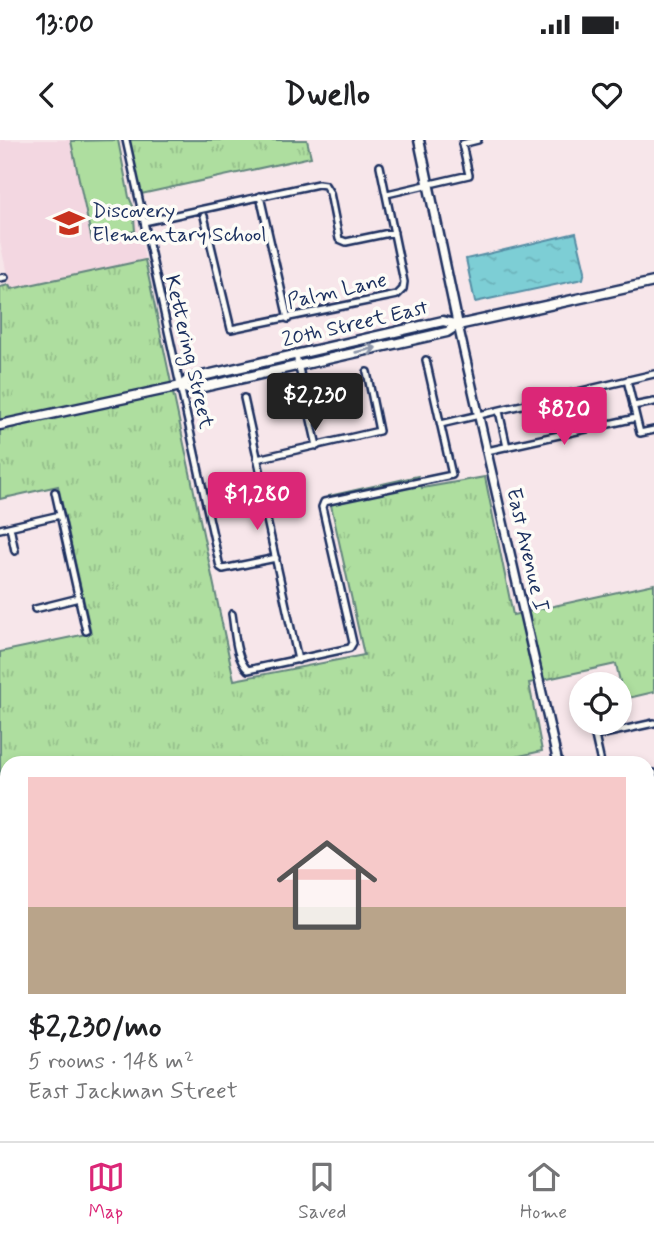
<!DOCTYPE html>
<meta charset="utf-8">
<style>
body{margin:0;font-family:Mynerve,sans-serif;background:#f6f6f6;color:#202124;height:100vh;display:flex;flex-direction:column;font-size:26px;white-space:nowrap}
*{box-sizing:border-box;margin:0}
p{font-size:23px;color:#757577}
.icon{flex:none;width:38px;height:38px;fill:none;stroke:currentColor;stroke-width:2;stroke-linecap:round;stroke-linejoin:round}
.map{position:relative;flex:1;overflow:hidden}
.panel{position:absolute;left:0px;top:616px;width:654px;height:385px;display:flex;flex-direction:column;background:#fff;border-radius:21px 21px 0 0;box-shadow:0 4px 10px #0003}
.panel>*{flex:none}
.controls{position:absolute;left:569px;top:532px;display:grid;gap:14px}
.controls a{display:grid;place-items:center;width:63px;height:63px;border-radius:50%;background:#fff;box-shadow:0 4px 10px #0003;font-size:35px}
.price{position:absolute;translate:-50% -60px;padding:0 16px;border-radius:7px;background:#db2777;color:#fff;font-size:23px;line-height:46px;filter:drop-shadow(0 2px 4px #0008)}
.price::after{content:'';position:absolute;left:50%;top:42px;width:21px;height:16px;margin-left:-10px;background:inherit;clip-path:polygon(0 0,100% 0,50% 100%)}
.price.current{background:#222;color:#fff}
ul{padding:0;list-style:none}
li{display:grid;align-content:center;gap:14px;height:371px;padding:0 28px}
li span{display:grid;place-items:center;height:217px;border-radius:0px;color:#555}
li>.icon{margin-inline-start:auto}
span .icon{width:126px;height:126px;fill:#fffc;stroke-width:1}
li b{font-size:30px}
.status{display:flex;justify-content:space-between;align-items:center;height:49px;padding:0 35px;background:#fff;direction:ltr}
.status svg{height:19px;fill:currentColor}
header{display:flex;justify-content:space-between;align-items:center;height:91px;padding:0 28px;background:#fff;font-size:32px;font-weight:700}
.tab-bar{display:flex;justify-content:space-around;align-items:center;height:98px;border-top:2px solid #e0e0e0;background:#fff;font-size:19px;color:#757577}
.tab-bar a{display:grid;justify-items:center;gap:4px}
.tab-bar .current{color:#db2777}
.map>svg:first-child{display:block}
.built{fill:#f3d7e1}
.grass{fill:url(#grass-tufts);stroke:#64867e;stroke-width:2}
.garden{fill:#aede9f;stroke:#64867e;stroke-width:2}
.water{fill:url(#water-ripples);stroke:#568ea5;stroke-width:2}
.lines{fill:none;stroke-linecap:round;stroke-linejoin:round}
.minor-casing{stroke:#1b2f5e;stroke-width:10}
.tertiary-casing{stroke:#1b2f5e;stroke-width:11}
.secondary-casing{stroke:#1b2f5e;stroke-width:12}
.primary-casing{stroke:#1b2f5e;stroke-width:13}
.minor{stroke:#fdfcf7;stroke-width:5}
.tertiary{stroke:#fdfcf7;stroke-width:6}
.secondary{stroke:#fdfcf7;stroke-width:7}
.primary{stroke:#fdfcf7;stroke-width:8}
.oneway{stroke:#8c96aa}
.labels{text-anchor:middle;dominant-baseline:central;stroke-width:7;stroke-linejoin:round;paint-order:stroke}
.poi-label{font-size:21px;fill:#1b2f5e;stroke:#fdfcf7;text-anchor:start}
.street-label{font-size:21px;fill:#1b2f5e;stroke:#fdfcf7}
</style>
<div class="status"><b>13:00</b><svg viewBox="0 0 49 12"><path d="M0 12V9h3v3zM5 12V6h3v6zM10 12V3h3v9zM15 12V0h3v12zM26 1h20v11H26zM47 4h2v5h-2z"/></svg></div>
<header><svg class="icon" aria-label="back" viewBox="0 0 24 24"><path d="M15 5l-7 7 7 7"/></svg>Dwello<svg class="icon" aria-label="heart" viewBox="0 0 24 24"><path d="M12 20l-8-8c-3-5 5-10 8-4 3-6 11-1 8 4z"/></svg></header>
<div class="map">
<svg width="654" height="1001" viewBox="0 0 654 1001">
<defs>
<pattern id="grass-tufts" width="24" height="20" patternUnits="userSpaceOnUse" patternTransform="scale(1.75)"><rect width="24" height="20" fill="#aede9f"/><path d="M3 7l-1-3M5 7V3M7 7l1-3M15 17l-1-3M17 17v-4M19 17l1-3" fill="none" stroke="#95bf8b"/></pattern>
<pattern id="water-ripples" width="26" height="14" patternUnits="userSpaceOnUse" patternTransform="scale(1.75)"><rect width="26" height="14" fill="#7dced5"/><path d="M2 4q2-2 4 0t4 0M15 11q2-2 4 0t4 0" fill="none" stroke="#6bb1b9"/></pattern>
</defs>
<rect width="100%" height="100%" fill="#f7e6ea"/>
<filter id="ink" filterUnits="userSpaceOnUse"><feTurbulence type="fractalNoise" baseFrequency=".0143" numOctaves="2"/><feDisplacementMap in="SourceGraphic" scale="14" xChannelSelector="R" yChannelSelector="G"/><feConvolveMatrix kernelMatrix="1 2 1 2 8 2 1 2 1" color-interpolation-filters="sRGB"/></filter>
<g filter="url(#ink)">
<path class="built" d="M 0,0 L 119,0 L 129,57 L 133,65 L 145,120 L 10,149 L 0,101 Z"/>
<path class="grass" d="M 129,0 L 307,0 L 311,17 L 141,54 Z
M 145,120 L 234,540 L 364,515 L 329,356 L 418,336 L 422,348 L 485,337 L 513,475 L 654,444 L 654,552 L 624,559 L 616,524 L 529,543 L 542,611 L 487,623 L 7,623 L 7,726 L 4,727 L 0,712 L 0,512 L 91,493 L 58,346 L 0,359 L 0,147 L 9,145 L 11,149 Z
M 62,994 L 345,994 L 347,1001 L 64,1001 Z"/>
<path class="garden" d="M 118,0 L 129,57 L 133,66 L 135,91 L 92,101 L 71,1 Z"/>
<path class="water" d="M 576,93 L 585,131 L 583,139 L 475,162 L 466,119 Z"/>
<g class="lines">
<g class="minor-casing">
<path id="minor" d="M 126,0 L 220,427 L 223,429 L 276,418
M 387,54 L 469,35 L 462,4 L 478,0
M 260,56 L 288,179
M 204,76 L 231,189 L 397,155 L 403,149 L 404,142 L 380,26
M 144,82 L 318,44 L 325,45 L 330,53 L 339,99 L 346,102 L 394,92
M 0,138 L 5,137
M 296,215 L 317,306
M 627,240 L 640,293 L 654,290
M 244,258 L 266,357 L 267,380 L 298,520
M 633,266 L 654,262
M 499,271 L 507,307
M 441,284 L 654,234
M 487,311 L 636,278
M 257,319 L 379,291 L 367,232
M 55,352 L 86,491
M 10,387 L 15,411
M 0,389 L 60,375
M 35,469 L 79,458
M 232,474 C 235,491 235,518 248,530 L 350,508 L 353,503 L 322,367 L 324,362 L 452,335 L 426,220
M 601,623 L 595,596 L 654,583
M 648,635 L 654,633
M 648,670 L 654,669
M 0,734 L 7,733
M 648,882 L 654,881
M 0,929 L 7,959
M 0,987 L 7,985
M 350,994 L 351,1001
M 410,994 L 411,1001
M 472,994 L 473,1001
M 534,994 L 535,1001
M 596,994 L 598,1001"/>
</g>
<g class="tertiary-casing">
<path id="tertiary" d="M 648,734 L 654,733
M 0,879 L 7,878"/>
</g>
<g class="secondary-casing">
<path id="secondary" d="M 458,185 L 558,623
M 0,760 L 7,791
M 54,994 L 56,1001
M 642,994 L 643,1001"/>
</g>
<g class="primary-casing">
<path id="primary" d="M 419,0 L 458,185
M 181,246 L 190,250 L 447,192 L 458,185 L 654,142
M 0,285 L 181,246 L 189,239 L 443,181 L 458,185"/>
</g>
<use href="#minor" class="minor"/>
<use href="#tertiary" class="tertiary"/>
<use href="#secondary" class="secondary"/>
<use href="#primary" class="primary"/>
</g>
<defs><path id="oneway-shaft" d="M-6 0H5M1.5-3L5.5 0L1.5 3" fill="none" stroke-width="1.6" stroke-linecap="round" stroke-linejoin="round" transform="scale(1.75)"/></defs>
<use class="oneway" href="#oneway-shaft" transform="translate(366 210) rotate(-13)"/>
</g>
<defs>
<g id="school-bare" transform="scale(2.415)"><path d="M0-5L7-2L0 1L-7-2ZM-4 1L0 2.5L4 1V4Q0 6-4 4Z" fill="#c8321e" stroke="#fdfcf7" stroke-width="2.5" paint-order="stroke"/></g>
</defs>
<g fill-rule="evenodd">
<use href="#school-bare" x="69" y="83"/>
</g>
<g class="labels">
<g class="poi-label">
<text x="92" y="71">Discovery<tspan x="92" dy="24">Elementary School</tspan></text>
</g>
<g class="street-label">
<text transform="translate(337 151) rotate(-13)">Palm Lane</text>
<text transform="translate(355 184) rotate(-13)">20th Street East</text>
<text transform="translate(189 212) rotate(77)">Kettering Street</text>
<text transform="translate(527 410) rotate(77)">East Avenue I</text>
</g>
</g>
</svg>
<div class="controls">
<a><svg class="icon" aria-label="locate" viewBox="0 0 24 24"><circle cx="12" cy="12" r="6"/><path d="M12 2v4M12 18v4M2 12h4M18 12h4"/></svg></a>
</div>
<b class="price current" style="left:315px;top:293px">$2,230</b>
<b class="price" style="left:564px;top:307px">$820</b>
<b class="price" style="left:257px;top:392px">$1,280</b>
<section class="panel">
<ul>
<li><span style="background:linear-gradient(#f6c9c9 60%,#b9a48a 0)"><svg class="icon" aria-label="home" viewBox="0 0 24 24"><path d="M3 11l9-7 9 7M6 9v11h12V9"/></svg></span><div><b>$2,230/mo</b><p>5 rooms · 148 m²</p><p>East Jackman Street</p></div></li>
</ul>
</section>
</div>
<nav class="tab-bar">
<a class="current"><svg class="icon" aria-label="map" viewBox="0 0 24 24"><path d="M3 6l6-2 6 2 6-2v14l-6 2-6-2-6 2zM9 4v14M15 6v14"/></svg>Map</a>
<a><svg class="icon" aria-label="saved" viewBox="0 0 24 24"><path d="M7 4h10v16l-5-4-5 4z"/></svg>Saved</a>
<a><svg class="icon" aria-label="home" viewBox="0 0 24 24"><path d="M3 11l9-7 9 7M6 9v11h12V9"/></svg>Home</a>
</nav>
